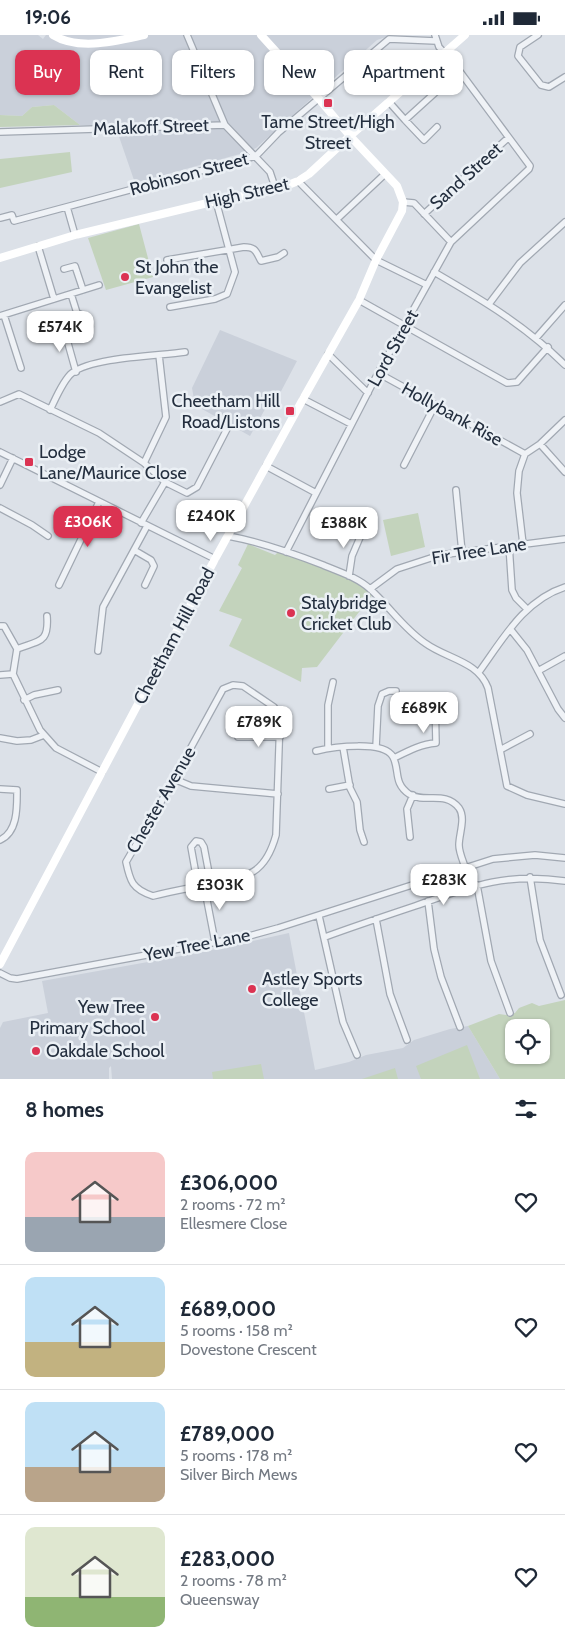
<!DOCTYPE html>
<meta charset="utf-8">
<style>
body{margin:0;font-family:Cabin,sans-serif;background:#f2f2f3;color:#1f2937;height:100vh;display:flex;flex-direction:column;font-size:19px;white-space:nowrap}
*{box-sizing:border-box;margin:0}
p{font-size:16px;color:#747a83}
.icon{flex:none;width:28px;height:28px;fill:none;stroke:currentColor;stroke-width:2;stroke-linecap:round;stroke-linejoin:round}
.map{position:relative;height:1044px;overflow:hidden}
.details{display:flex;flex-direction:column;background:#fff;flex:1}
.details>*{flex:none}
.top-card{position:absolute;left:15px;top:15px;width:535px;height:45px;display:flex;gap:10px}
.fabs{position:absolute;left:505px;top:984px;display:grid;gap:10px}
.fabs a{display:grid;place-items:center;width:45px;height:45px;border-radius:10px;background:#fff;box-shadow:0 1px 4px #0004;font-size:25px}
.price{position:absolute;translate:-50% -42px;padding:0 11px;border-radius:10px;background:#fff;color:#222;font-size:16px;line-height:32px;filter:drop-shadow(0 1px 2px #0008)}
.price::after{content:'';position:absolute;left:50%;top:30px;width:15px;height:11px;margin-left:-8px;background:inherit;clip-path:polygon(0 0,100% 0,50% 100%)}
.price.selected{background:#db3352;color:#fff}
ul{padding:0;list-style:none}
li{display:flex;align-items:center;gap:15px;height:125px;padding:0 25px}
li+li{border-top:1px solid #e0e1e3}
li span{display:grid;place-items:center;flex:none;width:140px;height:100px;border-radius:10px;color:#555}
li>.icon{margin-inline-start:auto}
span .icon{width:60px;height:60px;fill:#fffc;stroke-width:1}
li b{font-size:21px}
h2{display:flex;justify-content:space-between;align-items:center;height:60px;padding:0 25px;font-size:21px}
.tag{padding:0 18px;border-radius:10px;background:#fff;box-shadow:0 1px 4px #0004;font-size:18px;line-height:45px}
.tag.selected{background:#db3352;color:#fff}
.status{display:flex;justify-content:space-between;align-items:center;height:35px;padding:0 25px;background:#fff;direction:ltr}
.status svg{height:14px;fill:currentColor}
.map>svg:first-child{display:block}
.built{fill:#cad0da}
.green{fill:#c3d3bc;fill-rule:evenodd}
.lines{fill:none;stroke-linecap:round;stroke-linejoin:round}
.minor-casing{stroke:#a1a8b2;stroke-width:8}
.minor{stroke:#eff2f6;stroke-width:5.5}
.secondary{stroke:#fff;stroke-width:8}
.poi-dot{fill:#db3352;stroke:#ebf0f5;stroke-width:2}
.labels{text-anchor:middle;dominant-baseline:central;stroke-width:5;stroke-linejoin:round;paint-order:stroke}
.poi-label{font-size:18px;fill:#242f3f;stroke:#ebf0f5;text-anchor:start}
.street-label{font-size:18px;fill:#242f3f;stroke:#ebf0f5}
</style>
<div class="status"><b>19:06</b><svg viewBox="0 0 49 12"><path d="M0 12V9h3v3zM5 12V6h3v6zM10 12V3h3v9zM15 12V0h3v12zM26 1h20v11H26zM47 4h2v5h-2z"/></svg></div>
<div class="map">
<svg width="565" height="1044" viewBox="0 0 565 1044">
<rect width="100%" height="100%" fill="#dce1e8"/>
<path class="built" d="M 0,0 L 38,0 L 43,4 L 46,0 L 392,0 L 377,5 L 256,113 L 247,117 L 135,148 L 115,90 L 80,90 L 54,70 L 32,72 L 22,81 L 0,80 Z
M 220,295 L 297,326 L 278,362 L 273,360 L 250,401 L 195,370 L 192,353 Z
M 289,898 L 315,1035 L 349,1027 L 366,1020 L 403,1013 L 414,1005 L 450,994 L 468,991 L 500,1044 L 112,1044 L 111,1031 L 109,1033 L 109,1044 L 0,1044 L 0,993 L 3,987 L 48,978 L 42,946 L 198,918 Z"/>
<path class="green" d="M 54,70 L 80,90 L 0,92 L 0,80 L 22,81 L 32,72 Z
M 70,117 L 72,137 L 0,153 L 0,124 Z
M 139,189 L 153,242 L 106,255 L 88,203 Z
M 418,478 L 425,512 L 391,521 L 383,485 Z
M 248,509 L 275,520 L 278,517 C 309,529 347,537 372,560 L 317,632 L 302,633 L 301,647 L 229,611 L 242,584 L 219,576 L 242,533 L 238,530 Z
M 565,965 L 565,1044 L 500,1044 L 468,991 L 499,979 L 506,980 L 515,978 L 519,973 L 532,968 L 539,971 ZM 514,992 L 541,992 L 541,1020 L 514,1020 Z
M 467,1010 L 480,1044 L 421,1044 L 416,1031 Z
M 261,1029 L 264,1044 L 213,1044 L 212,1037 Z
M 395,1033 L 398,1044 L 362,1044 Z"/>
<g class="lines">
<g class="minor-casing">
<path id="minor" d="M 187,0 L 225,90 L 270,137 L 276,155
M 538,0 L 520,12 L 518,21 L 541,50 L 549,52 L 565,42
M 389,67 L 405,85
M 437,92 L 424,105 L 405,85 L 448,46
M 0,97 L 225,90
M 298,146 L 376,225 L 427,250
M 403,167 L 414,168 L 451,207
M 67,172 L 75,200
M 424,179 L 508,103
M 0,183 L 12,180 L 14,186 L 256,121 L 278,98 L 389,4 L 436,6
M 337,184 L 385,139
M 38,211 L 54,264
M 167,225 L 244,212 C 256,212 256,217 261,226 L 278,222 L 284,218
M 64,234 L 75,231 L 83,255
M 434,237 C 482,265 525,290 565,330
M 71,259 L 77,278 L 86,282 L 90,291
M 359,265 L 507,348 L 517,347 L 548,312
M 489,269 L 520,228 L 565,187
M 170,272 L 215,264 L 227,259 L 235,237 L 216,166
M 4,280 L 21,333
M 0,281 L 99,250
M 64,294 L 76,337
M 536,303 L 565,270
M 328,319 L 368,358
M 378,338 L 525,419
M 303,364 L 351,389
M 0,367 L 19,359 L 99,398 L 144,428 L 165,447 L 187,458 L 197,452 L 227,394
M 50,375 C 55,365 63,345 72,338 C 93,322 158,321 185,317
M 540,409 L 565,437
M 0,417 L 215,524
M 144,428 L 166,382 L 159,320
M 404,430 L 435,370
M 266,431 L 316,458
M 0,450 L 13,423
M 456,455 L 462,517
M 0,473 L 32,490 L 48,501
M 349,485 L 364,493 L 352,521 L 349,541
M 141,488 L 165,447
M 228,501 C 261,507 292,518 323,530 C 339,537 357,542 370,554 C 390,572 403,593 425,608 C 447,624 478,626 488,653 L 507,751 L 527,760 L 565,769
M 523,509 L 517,458 L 519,436 L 525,419 L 540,409 L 565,385
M 509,510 L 512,555 L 516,563 L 527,574
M 134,515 L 151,525 L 154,531 L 145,550
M 286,517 L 378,338 L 451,207 L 529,134 L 530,131 L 452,26 L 439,12 L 435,0
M 59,550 L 99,467
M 370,554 L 397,534 L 440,520 L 565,504
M 0,591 L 4,591 L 17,614
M 511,595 L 527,615 L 558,674 L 565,683
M 17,614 L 13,639 L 40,695 L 56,713 L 102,737
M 17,614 C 40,605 49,608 47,581
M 98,616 L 103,572 L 147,491
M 538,636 L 565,621
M 479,637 C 503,604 524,565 565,552
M 0,640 L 13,639
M 233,650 L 243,651 L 274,672 L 280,683 L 276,800 C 265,840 247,842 210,849 C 191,853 172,856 153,861 C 132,854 130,846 126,827 L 165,760 L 223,654 Z
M 24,665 L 34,660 L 58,655
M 238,702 L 280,702
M 0,703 L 17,706 L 31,705 L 44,700
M 343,712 L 350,753 L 357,767 L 360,795 L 364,807
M 376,712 L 378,671 L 382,659 L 389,656 L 396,656
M 328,713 L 328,670 L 333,647
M 500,715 L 530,699
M 316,716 C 333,712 384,705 393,722 C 400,735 393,748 409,759 C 425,769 445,755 459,773 C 466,783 459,799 459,810 C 459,817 463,826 465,832
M 394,723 C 408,716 421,709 436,708 L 435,662
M 174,744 L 191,751 L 278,759
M 0,754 L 17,755 C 17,772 18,797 0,805
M 329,754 L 350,750
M 410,802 L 407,774 L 413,760
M 451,838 L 457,855
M 530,842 L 540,905 L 561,960
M 204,850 L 215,907
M 477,850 L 491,926 L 510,978
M 198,851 L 191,812 L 196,806 L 201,807 L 204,812 L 211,849
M 428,866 L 434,914 L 441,942 L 460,992
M 319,881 L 343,987 L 357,1020
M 376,884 L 390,959 L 407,1005
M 325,902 C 355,891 385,881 415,871 C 469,852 506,837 565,846
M 0,938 L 10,943 L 17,944 L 249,901 L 278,893 L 493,824 L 535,820 L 565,823"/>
</g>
<use href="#minor" class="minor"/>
<path class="secondary" d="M 53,0 C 79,16 116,6 144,0
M 0,223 L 75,200 L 216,166 L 276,155 L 298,146 L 309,139 L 350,101 L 465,0
M 0,929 L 215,524 L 303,364 L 359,265 L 376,225 L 402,176 L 403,167 L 397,151 L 350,101 L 319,64 L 261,0"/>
</g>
<g class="poi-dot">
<rect x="323" y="63" width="10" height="10" rx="2.5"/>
<circle cx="125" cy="242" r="5"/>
<rect x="285" y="371" width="10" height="10" rx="2.5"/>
<rect x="24" y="422" width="10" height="10" rx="2.5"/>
<circle cx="291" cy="578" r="5"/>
<circle cx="252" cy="954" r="5"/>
<circle cx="155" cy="982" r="5"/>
<circle cx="36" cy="1016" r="5"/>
</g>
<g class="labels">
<g class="poi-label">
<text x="328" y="87" text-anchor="middle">Tame Street/High<tspan x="328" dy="21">Street</tspan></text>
<text x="135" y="232">St John the<tspan x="135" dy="21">Evangelist</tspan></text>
<text x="280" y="366" text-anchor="end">Cheetham Hill<tspan x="280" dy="21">Road/Listons</tspan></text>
<text x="39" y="417">Lodge<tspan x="39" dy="21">Lane/Maurice Close</tspan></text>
<text x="301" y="568">Stalybridge<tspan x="301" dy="21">Cricket Club</tspan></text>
<text x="262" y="944">Astley Sports<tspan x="262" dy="21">College</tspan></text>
<text x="145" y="972" text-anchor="end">Yew Tree<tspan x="145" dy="21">Primary School</tspan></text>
<text x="46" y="1016">Oakdale School</text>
</g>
<g class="street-label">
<text transform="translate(151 92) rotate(-2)">Malakoff Street</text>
<text transform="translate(189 139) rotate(-15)">Robinson Street</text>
<text transform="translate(466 141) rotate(-42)">Sand Street</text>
<text transform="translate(247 158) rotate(-13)">High Street</text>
<text transform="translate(393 313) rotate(-61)">Lord Street</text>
<text transform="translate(452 379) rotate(29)">Hollybank Rise</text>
<text transform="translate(479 516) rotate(-9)">Fir Tree Lane</text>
<text transform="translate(174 601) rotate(-62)">Cheetham Hill Road</text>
<text transform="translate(161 765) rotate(-60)">Chester Avenue</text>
<text transform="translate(197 910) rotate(-11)">Yew Tree Lane</text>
</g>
</g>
</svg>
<div class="fabs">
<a><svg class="icon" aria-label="locate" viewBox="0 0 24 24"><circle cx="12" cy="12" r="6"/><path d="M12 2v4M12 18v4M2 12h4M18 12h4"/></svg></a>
</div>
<b class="price" style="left:60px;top:318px">£574K</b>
<b class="price" style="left:211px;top:507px">£240K</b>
<b class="price selected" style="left:88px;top:513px">£306K</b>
<b class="price" style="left:344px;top:514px">£388K</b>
<b class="price" style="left:424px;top:699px">£689K</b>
<b class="price" style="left:259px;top:713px">£789K</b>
<b class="price" style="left:444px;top:871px">£283K</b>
<b class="price" style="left:220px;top:876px">£303K</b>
<div class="top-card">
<a class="tag selected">Buy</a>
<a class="tag">Rent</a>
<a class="tag">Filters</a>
<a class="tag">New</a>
<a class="tag">Apartment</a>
</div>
</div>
<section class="details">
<h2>8 homes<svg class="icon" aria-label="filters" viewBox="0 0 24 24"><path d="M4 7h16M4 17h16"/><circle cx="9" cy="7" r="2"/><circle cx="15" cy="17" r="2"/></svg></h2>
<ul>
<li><span style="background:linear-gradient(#f6c9c9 65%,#9aa5b1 0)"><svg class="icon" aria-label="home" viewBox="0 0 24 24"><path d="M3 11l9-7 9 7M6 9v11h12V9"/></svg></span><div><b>£306,000</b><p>2 rooms · 72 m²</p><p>Ellesmere Close</p></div><svg class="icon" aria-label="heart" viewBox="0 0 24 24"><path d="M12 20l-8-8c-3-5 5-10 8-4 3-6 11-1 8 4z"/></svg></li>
<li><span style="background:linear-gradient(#bfe0f5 65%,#c2b280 0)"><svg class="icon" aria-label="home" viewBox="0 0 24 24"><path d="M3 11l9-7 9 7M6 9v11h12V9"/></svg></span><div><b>£689,000</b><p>5 rooms · 158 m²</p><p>Dovestone Crescent</p></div><svg class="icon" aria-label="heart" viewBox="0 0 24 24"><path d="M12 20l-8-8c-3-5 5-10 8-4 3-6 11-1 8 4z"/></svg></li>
<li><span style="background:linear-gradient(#bfe0f5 65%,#b9a48a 0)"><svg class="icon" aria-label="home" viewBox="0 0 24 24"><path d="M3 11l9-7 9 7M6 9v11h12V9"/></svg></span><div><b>£789,000</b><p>5 rooms · 178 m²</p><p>Silver Birch Mews</p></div><svg class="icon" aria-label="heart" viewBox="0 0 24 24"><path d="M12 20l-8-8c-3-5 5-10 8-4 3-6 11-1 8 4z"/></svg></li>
<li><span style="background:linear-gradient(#dfe7d0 70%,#8fb573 0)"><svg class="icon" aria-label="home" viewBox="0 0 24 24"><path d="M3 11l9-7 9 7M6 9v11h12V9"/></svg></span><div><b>£283,000</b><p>2 rooms · 78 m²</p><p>Queensway</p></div><svg class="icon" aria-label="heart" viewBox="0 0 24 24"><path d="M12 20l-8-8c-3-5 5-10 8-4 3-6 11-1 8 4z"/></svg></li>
</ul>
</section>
